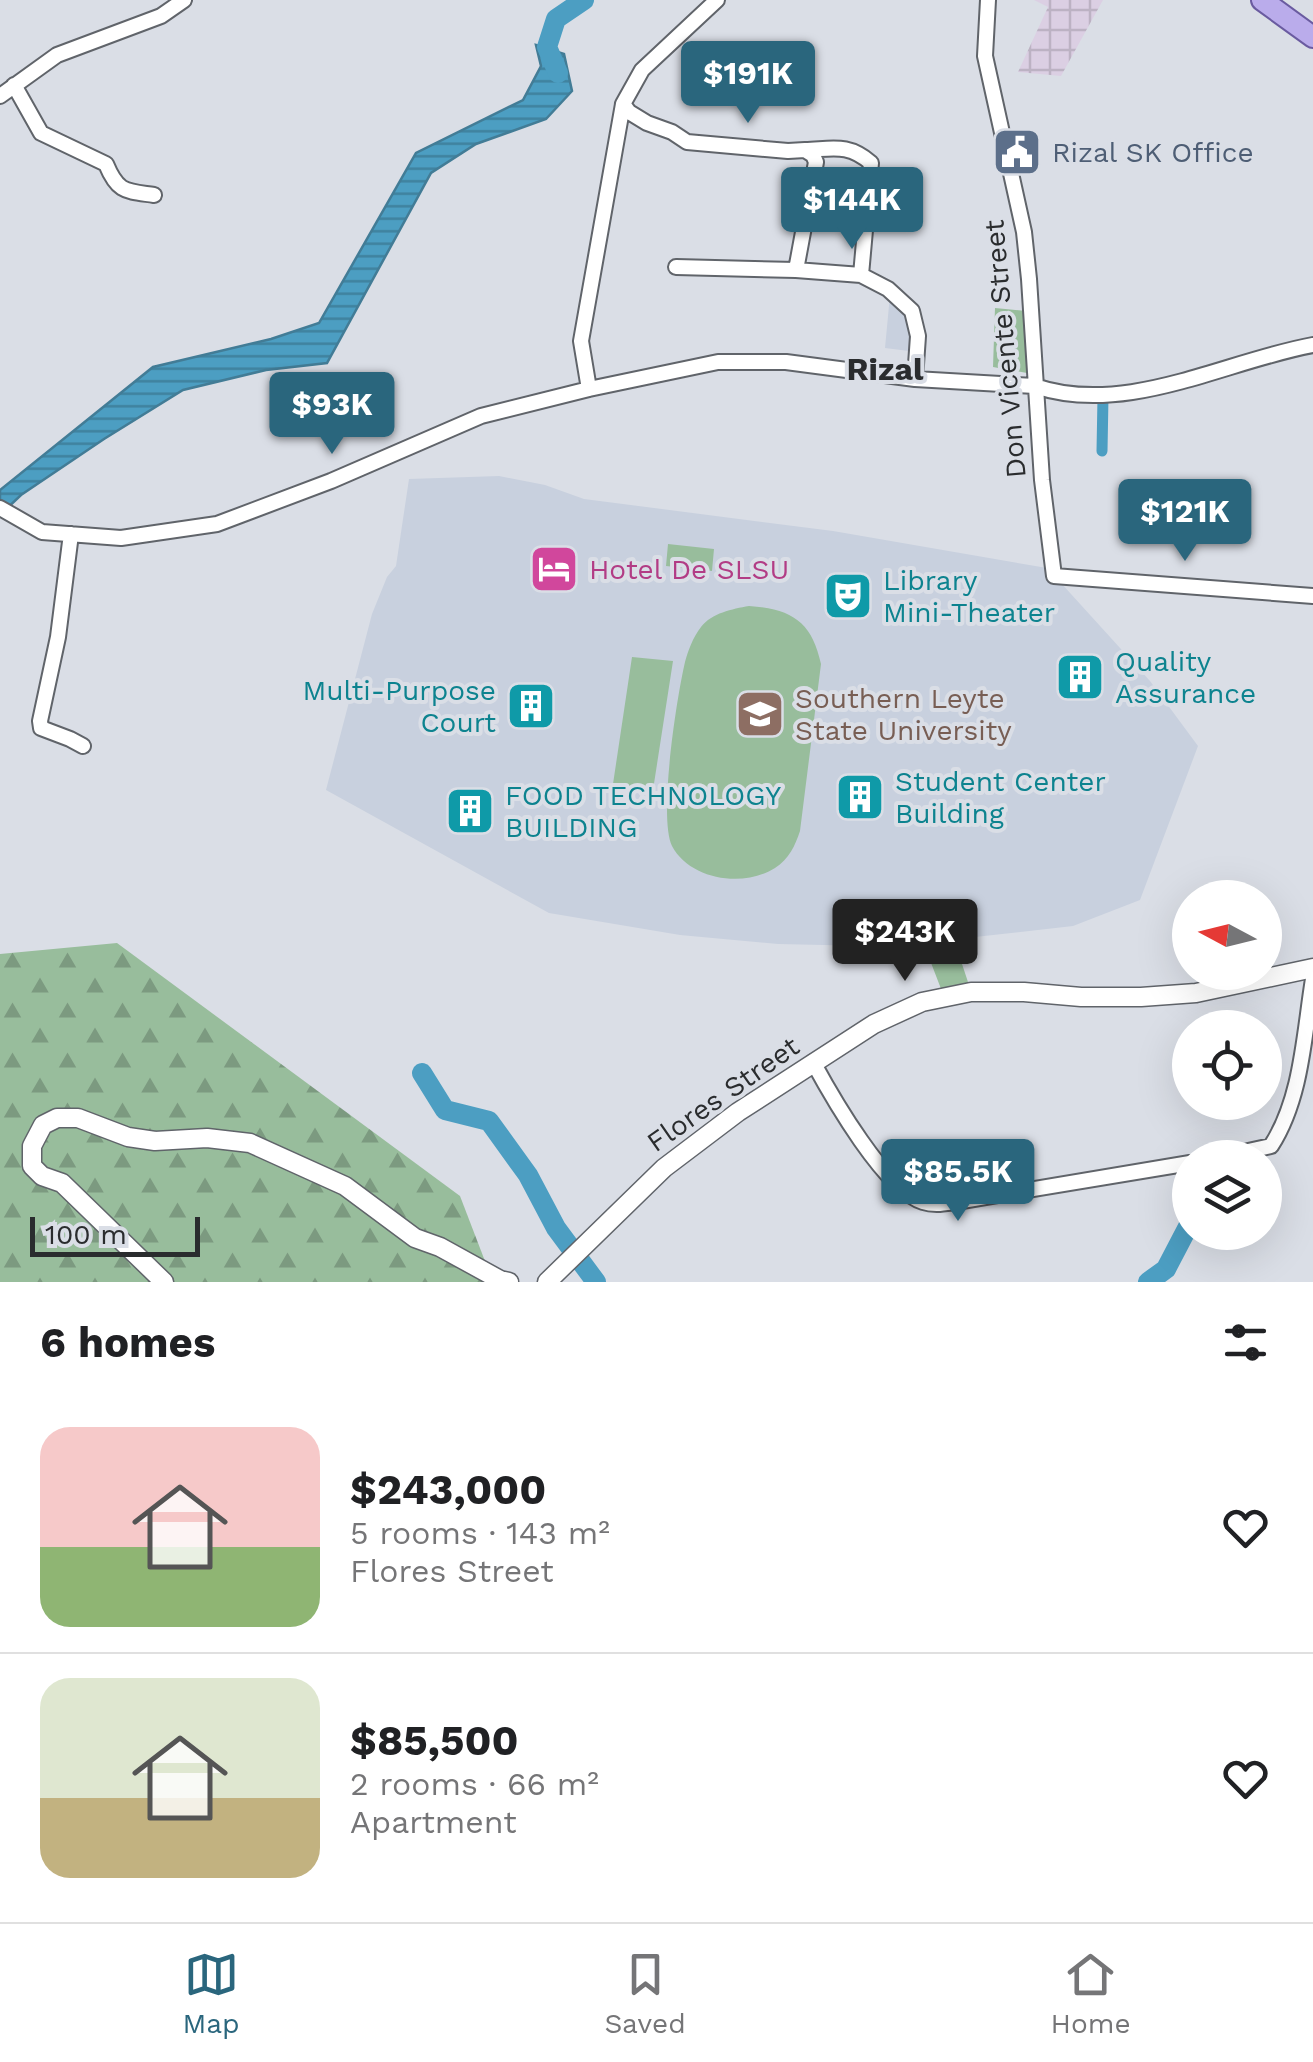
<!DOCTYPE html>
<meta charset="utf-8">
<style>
body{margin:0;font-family:"Work Sans",sans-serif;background:#f2f2f2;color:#202124;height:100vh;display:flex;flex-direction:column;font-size:38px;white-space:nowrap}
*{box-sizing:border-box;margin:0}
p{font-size:32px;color:#757577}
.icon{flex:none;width:55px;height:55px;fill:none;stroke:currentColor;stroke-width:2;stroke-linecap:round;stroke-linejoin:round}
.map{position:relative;height:1282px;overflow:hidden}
.details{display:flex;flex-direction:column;background:#fff;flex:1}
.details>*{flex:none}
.needle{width:65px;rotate:277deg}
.tools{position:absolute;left:1172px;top:880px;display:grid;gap:20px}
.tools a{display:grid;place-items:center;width:110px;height:110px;border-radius:50%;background:#fff;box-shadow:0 10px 40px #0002;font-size:50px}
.scale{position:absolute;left:30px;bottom:25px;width:170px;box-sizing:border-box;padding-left:10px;border:5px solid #2a2c2e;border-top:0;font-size:28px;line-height:35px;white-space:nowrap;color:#2a2c2e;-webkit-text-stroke:8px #dadee6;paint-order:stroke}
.price{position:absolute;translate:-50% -85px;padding:0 22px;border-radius:10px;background:#2a667d;color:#fff;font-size:32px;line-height:65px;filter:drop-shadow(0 2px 5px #0008)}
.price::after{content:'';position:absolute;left:50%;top:60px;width:30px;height:22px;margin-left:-15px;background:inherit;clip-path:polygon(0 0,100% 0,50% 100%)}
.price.active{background:#222;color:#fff}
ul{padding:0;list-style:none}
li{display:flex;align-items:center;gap:30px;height:250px;padding:0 40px}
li+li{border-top:2px solid #e0e0e0}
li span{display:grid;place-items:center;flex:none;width:280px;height:200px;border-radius:30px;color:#555}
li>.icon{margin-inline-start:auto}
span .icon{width:120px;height:120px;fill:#fffc;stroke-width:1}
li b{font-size:42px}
h2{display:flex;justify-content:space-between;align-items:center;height:120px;padding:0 40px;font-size:42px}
.menu{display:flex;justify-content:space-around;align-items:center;height:140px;border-top:2px solid #e0e0e0;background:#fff;font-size:28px;color:#757577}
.menu a{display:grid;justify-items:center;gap:5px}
.menu .active{color:#2a667d}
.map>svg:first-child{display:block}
.industrial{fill:url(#industrial-grid)}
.built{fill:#c8d0de}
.forest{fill:url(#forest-firs)}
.park{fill:#98bd9c}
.water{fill:url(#water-rules);stroke:#427c96;stroke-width:2.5}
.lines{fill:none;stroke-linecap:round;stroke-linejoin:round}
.canal{stroke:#4c9ec2;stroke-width:11}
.river{stroke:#4c9ec2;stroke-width:20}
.street-casing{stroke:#60646a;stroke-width:18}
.secondary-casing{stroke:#60646a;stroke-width:21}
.primary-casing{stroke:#6a5ba0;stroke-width:24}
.street{stroke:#fff;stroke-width:14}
.secondary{stroke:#fff;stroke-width:18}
.primary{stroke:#baaceb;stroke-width:20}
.labels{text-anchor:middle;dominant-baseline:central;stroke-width:8;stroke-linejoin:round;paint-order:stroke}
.service-label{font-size:28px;fill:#4e5e75;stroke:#dadee6;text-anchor:start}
.street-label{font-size:28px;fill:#2a2c2e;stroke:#dadee6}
.hotel-label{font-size:28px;fill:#b23c85;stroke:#dadee6;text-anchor:start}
.culture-label{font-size:28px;fill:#0d838f;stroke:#dadee6;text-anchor:start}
.education-label{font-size:28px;fill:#785e54;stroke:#dadee6;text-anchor:start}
.quarter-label{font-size:32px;font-weight:bold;fill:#2a2c2e;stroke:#dadee6}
</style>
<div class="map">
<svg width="1313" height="1282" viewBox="0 0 1313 1282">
<defs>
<pattern id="industrial-grid" width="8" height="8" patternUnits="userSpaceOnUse" patternTransform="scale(2.5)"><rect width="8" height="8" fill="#dbcfe3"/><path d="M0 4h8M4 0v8" fill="none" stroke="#bcb2c3"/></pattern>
<pattern id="forest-firs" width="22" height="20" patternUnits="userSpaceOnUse" patternTransform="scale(2.5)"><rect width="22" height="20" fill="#98bd9c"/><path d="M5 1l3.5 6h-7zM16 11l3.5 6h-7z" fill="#7c9a80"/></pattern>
<pattern id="water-rules" width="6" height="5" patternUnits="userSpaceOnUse" patternTransform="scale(2.5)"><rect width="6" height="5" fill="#4c9ec2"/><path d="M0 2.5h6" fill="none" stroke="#3f819e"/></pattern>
</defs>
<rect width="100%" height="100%" fill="#dadee6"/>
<path class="industrial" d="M 1034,0 L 1103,0 L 1061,76 L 1018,72 L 1048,7 Z"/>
<path class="built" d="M 890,295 L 910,319 L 909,351 L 885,348 Z
M 499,476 L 545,485 L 584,499 L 833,531 L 1047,568 L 1046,580 L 1061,583 L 1150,681 L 1198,746 L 1140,900 L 1073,926 L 939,941 L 913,947 L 778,944 L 680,935 L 549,913 L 326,790 L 372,614 L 387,577 L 396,566 L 409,479 Z"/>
<path class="forest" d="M 117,943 L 460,1196 L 493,1282 L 0,1282 L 0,954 Z"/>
<path class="park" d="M 995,308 L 1027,311 L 1027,373 L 993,367 Z
M 668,544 L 714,549 L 712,571 L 666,566 Z
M 749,606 C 792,609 812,622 821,664 L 800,831 C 795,846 789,859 775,868 C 744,888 690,880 672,846 C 658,817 677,696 685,662 C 688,651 693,637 701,627 C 712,613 732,609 749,606 Z
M 632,657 L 673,661 L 653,790 L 613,784 Z
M 956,946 L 973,997 L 948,1007 L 928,955 Z"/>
<path class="water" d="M 536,45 L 564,54 L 572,91 L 546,119 L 476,144 L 431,173 L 327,363 L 266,370 L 183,390 L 104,439 L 21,495 L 0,515 L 0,490 L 153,367 L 271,339 L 319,323 L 416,153 L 523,100 L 541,66 Z"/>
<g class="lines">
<path class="canal" d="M 1102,451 L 1103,397"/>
<path class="river" d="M 558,73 L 547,47 L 556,19 L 584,0
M 422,1073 L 445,1110 L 489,1121 L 528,1175 L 556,1228 L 596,1282
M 1148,1282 L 1166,1269 L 1190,1223"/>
<g class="street-casing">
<path id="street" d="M 717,0 L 642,70 L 623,104 L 629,112 L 647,123 L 672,132 L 687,142 L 788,151 L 805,150 L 813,155 L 816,162 L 796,270
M 988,0 L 985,56 L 1024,232 L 1029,279 L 1042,480 L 1054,576 L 1313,596
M 14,85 L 41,133 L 106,164 C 118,193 126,191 154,195
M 0,96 L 57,55 L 161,16 L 184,0
M 805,150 C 833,149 848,143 871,163 L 861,275
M 676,267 L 796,270 L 861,275 L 888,289 L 912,311 L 918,336 L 915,379
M 589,389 L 581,341 L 623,104
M 0,508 L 42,532 L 121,538 L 217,524 L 331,481 L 481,416 L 589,389 L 718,362 L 786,362 L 915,379 L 1035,386 C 1125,417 1225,361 1313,345
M 71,534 L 58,637 L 40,721 L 41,728 L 70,739 L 83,746
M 813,1062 C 832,1097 885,1190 923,1202 C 935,1206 949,1203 962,1201 L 1190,1163
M 1216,1158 L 1271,1146 C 1302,1098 1304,1034 1313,979"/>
</g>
<g class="secondary-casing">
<path id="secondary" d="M 164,1282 L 62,1183 L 42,1176 L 32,1166 L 32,1146 L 43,1125 L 57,1118 L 78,1118 L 128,1137 L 155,1141 L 207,1138 L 250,1143 L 345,1186 L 415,1238 L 440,1247 L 500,1280 L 509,1282
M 547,1282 L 664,1168 L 738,1112 L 874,1024 L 922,1002 L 971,992 L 1024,992 L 1081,997 L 1141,997 L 1196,993 L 1313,968"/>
</g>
<g class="primary-casing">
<path id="primary" d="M 1262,0 L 1313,37"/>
</g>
<use href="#street" class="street"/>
<use href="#secondary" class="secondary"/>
<use href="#primary" class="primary"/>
</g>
<defs>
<g id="civic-square" transform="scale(2.5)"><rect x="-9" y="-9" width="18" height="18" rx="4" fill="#5c6f8a" stroke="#dadee6"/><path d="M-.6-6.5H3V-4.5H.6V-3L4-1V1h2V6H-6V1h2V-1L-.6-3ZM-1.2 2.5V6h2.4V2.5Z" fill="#fff"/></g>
<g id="hotel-square" transform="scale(2.5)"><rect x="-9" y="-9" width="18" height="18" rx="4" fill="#d1479c" stroke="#dadee6"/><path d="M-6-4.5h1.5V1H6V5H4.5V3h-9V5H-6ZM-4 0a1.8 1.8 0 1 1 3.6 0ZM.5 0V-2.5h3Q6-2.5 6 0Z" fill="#fff"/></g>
<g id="theatre-square" transform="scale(2.5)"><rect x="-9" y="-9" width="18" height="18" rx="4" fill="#0f9aa8" stroke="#dadee6"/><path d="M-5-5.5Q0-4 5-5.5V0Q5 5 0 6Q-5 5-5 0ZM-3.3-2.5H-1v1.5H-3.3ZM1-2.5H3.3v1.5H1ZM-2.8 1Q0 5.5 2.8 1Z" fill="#fff"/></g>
<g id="building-square" transform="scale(2.5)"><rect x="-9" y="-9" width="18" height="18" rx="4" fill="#0f9aa8" stroke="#dadee6"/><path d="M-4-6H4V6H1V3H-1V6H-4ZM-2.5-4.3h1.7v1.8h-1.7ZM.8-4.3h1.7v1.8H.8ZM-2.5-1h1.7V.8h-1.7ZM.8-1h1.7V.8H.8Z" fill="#fff"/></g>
<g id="university-square" transform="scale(2.5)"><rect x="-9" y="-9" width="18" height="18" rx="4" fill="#8d6e63" stroke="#dadee6"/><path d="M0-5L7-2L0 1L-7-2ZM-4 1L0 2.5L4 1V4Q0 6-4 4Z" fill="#fff"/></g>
</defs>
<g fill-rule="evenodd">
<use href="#civic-square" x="1017" y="152"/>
<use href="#hotel-square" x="554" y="569"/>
<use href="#theatre-square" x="848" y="596"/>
<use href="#building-square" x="1080" y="677"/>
<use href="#building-square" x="531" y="706"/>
<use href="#university-square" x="760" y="714"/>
<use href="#building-square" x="860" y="797"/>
<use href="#building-square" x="470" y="811"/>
</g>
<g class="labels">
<g class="service-label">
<text x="1052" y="152">Rizal SK Office</text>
</g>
<g class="street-label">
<text transform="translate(1005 349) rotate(-95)">Don Vicente Street</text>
<text transform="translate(723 1094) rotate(-35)">Flores Street</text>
</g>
<g class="hotel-label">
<text x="589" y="569">Hotel De SLSU</text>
</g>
<g class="culture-label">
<text x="883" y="580">Library<tspan x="883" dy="32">Mini-Theater</tspan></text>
<text x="1115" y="661">Quality<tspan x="1115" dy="32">Assurance</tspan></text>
<text x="496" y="690" text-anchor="end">Multi-Purpose<tspan x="496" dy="32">Court</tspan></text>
<text x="895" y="781">Student Center<tspan x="895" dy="32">Building</tspan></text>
<text x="505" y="795">FOOD TECHNOLOGY<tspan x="505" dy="32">BUILDING</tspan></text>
</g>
<g class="education-label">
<text x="795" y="698">Southern Leyte<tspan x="795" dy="32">State University</tspan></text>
</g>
<g class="quarter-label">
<text x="885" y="369">Rizal</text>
</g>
</g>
</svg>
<div class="tools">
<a><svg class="needle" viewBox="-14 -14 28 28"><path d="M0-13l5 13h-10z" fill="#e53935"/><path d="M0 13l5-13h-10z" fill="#757577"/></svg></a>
<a><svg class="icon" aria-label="locate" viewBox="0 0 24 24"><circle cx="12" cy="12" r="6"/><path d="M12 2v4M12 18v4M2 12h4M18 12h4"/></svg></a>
<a><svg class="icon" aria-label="layers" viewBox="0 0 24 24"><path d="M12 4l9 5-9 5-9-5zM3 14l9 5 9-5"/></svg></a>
</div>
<div class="scale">100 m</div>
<b class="price" style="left:748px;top:126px">$191K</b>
<b class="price" style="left:852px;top:252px">$144K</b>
<b class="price" style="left:332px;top:457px">$93K</b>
<b class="price" style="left:1185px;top:564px">$121K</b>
<b class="price active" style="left:905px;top:984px">$243K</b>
<b class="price" style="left:958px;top:1224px">$85.5K</b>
</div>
<section class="details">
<h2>6 homes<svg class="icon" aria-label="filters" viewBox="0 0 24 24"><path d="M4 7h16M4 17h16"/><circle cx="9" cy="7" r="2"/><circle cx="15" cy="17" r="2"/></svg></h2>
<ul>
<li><span style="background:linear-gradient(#f6c9c9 60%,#8fb573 0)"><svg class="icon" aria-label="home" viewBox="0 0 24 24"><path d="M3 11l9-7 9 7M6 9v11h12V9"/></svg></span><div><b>$243,000</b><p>5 rooms · 143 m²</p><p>Flores Street</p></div><svg class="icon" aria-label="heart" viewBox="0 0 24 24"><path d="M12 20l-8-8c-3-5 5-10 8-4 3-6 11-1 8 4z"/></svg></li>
<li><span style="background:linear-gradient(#dfe7d0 60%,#c2b280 0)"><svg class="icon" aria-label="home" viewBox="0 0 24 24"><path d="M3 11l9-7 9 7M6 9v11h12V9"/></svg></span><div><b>$85,500</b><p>2 rooms · 66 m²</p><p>Apartment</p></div><svg class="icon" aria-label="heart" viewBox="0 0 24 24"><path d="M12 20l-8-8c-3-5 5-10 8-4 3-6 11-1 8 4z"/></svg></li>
</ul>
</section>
<nav class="menu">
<a class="active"><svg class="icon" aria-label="map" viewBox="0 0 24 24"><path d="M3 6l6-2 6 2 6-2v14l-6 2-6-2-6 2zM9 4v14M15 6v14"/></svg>Map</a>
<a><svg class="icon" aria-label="saved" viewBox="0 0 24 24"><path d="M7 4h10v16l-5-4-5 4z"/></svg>Saved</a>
<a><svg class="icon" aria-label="home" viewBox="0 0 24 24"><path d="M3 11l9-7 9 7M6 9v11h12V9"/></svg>Home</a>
</nav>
